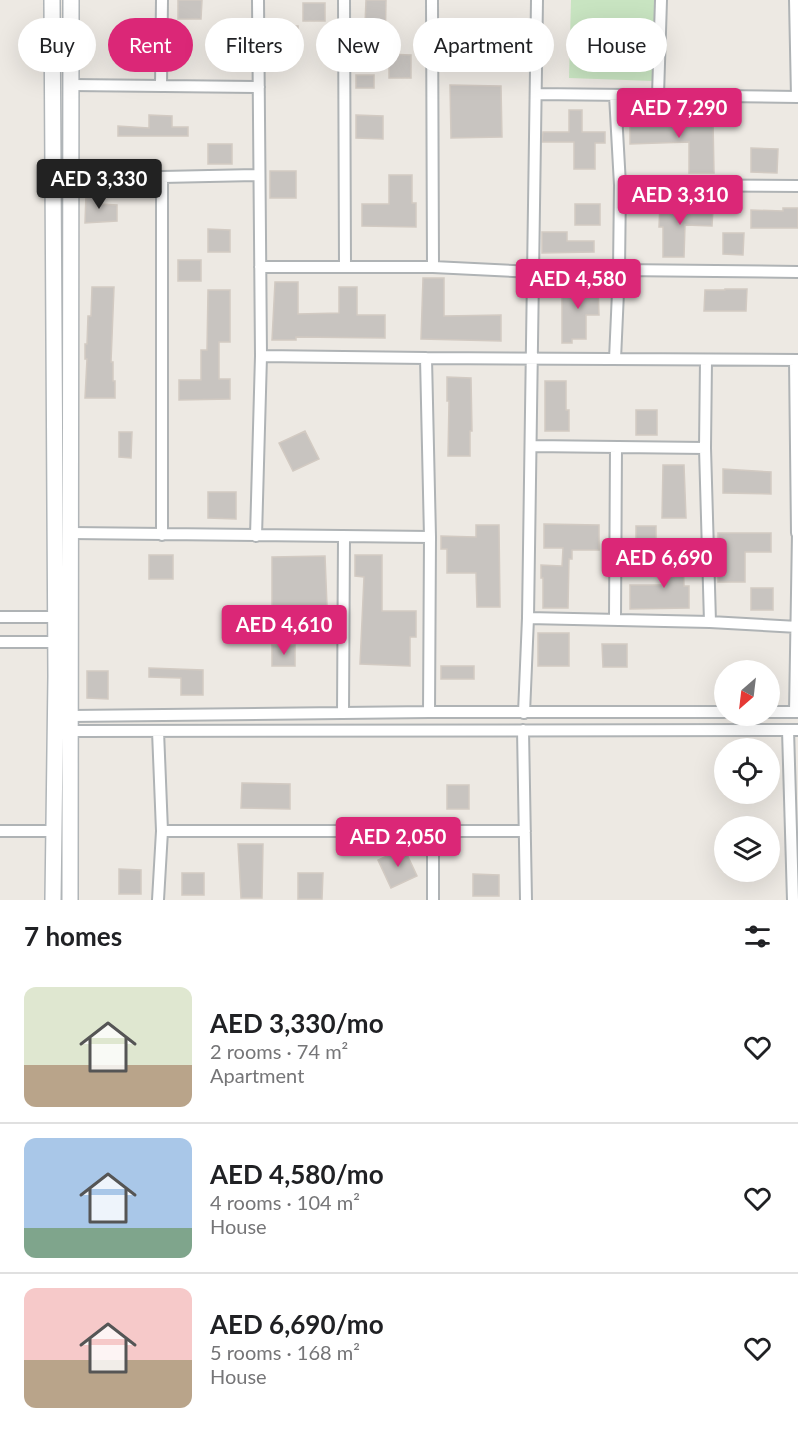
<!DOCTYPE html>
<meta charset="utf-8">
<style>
body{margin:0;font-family:Lato,sans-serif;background:#f6f6f6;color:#202124;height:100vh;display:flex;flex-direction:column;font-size:22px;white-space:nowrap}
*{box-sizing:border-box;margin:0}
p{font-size:20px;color:#757577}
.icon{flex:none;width:33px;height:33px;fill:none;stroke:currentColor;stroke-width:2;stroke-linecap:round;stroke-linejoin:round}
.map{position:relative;height:900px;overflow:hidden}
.drawer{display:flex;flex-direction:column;background:#fff;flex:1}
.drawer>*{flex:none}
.banner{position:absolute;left:18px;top:18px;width:762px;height:54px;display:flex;gap:12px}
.needle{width:39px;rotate:208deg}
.buttons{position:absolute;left:714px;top:660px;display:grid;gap:12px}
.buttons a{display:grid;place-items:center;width:66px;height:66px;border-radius:50%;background:#fff;box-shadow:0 6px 24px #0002;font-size:30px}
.price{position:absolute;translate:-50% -51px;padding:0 14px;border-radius:6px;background:#db2777;color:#fff;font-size:20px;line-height:39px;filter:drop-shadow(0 2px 3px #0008)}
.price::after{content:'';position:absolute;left:50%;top:36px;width:18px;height:14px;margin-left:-9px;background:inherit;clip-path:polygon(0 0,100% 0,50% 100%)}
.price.current{background:#222;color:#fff}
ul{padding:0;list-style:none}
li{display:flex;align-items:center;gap:18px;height:150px;padding:0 24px}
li+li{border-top:2px solid #e0e0e0}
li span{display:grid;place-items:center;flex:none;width:168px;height:120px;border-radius:12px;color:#555}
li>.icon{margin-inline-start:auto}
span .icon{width:72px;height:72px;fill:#fffc;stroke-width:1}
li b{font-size:26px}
h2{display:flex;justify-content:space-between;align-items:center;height:72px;padding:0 24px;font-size:26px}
.chip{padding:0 21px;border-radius:27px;background:#fff;box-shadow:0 6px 24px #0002;font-size:21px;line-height:54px}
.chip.current{background:#db2777;color:#fff}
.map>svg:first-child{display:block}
.green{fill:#c8e4c1}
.building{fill:#c8c4c0;stroke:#d2cac2;stroke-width:1.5}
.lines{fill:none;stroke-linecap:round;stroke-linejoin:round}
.street-casing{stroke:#afb3b5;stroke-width:14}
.secondary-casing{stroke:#b0b5b8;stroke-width:18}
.street{stroke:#fff;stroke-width:10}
.secondary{stroke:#fff;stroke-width:15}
</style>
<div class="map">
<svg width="798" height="900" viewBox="0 0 798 900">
<rect width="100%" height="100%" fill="#ede9e3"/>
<path class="green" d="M 571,0 L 656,0 L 654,81 L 569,78 Z"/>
<path class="building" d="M 178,0 L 202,0 L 201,19 L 178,19 Z
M 366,0 L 386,0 L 385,54 L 411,55 L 411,78 L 389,78 L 389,66 L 377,66 L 377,49 L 364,49 Z
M 303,3 L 325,3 L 325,21 L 303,21 Z
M 275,26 L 298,26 L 298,49 L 275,49 Z
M 477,27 L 501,28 L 501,50 L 477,50 Z
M 356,75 L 374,75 L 374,88 L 356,88 Z
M 450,85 L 501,86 L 502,137 L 451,138 Z
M 569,110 L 582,110 L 582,132 L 605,132 L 605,143 L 595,143 L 595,169 L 574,169 L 574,142 L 542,142 L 543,132 L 569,132 Z
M 149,115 L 172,116 L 172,127 L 188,127 L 188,136 L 118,136 L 118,126 L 149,128 Z
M 356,115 L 383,116 L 383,139 L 356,138 Z
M 661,117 L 683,117 L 683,120 L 713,121 L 714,173 L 689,173 L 689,142 L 630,144 L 630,120 L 661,120 Z
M 208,144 L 232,144 L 232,164 L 208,164 Z
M 751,148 L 778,149 L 777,173 L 751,172 Z
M 270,171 L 296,171 L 296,198 L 270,198 Z
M 389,175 L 412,175 L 412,203 L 416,203 L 416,227 L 362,226 L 362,204 L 389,204 Z
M 86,194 L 100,194 L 100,204 L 117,205 L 117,221 L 85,223 Z
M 575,204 L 600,204 L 600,225 L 575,225 Z
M 660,204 L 684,205 L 684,208 L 713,209 L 712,226 L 685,225 L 684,257 L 663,257 L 663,227 L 659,227 Z
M 783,208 L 798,208 L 798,228 L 751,228 L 751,210 L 783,211 Z
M 208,229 L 230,230 L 230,252 L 208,252 Z
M 542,232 L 567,232 L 567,241 L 594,241 L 594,252 L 542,253 Z
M 723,233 L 744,233 L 743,255 L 723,254 Z
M 178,260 L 201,260 L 201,281 L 178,281 Z
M 423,278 L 444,278 L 444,316 L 501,315 L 501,341 L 421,339 Z
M 275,282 L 298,282 L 298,314 L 339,313 L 339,287 L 357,287 L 357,315 L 385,315 L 385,338 L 296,337 L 296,340 L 272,340 Z
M 562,283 L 572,283 L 572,285 L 598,285 L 599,315 L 586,315 L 586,339 L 572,339 L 572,343 L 562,343 Z
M 92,287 L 114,287 L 111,362 L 113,362 L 113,381 L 115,381 L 115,398 L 85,398 L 87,359 L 85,359 L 85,344 L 87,344 L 88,316 L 91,316 Z
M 725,289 L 747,289 L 746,311 L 704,311 L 705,290 L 725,290 Z
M 208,290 L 230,290 L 230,342 L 219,342 L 219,379 L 230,379 L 230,399 L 179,400 L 179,380 L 201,380 L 201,350 L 207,350 Z
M 447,377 L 471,378 L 472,431 L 470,431 L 470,456 L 448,456 L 449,401 L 447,401 Z
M 545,381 L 566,381 L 566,410 L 569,410 L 569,431 L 545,431 Z
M 636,410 L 657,410 L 657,435 L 636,435 Z
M 305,431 L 319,459 L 293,471 L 279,443 Z
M 119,432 L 132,432 L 131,458 L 119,457 Z
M 663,465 L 684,465 L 686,518 L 662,518 Z
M 723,469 L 771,472 L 771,494 L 723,493 Z
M 208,492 L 236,492 L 236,519 L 208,518 Z
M 544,524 L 599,525 L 599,550 L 572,550 L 572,559 L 569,559 L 568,608 L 543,608 L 543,578 L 541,578 L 541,565 L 562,566 L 563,548 L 544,548 Z
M 476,525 L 499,525 L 500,607 L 477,607 L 476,573 L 447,573 L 447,549 L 441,549 L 441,536 L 476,537 Z
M 636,526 L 656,526 L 656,549 L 636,549 Z
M 718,533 L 771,533 L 771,552 L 745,552 L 745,582 L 718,582 Z
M 149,555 L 173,555 L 173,579 L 149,579 Z
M 355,555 L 382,555 L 382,611 L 416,611 L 416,637 L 410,637 L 410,666 L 360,664 L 364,577 L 355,576 Z
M 663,555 L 683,555 L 684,586 L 689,586 L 689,608 L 630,609 L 630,585 L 663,585 Z
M 325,556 L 327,606 L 272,607 L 272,557 Z
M 751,588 L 773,588 L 773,610 L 751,610 Z
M 538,633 L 569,633 L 569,666 L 538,666 Z
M 602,644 L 627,644 L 627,667 L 603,667 Z
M 272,645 L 295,645 L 295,666 L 272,666 Z
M 441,666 L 474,666 L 474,679 L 441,679 Z
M 149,668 L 203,670 L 203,695 L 181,695 L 181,678 L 149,677 Z
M 87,671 L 108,671 L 108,699 L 87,698 Z
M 242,783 L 290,784 L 290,809 L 241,808 Z
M 447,785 L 469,785 L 469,809 L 447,809 Z
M 238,844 L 263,844 L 262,898 L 241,898 Z
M 404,848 L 417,876 L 391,888 L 378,860 Z
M 119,869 L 141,870 L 141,894 L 119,894 Z
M 182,873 L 204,873 L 204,895 L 182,895 Z
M 298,873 L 323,873 L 322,899 L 298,899 Z
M 473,874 L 499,875 L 499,896 L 473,896 Z"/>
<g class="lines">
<g class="street-casing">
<path id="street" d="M 258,0 L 261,356 L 426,358 L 430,537 L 429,712
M 344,0 L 345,267
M 432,0 L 433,267 L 533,272
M 795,0 L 797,97
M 71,85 L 259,87
M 161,86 L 162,0
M 536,94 L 798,97
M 615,95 L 620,185 L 619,270 L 798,272
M 658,95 L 661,0
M 70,176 L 162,177 L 162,535
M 162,177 L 259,175
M 620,185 L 798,186
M 260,267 L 433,267
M 426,358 L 798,360
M 615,359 L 619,270
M 795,360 L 797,533
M 705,448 L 706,360
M 71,533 L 430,537
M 256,536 L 261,356
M 0,617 L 55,617
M 528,618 L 710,622 L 705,448 L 531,446
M 615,620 L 616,447
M 710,622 L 798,627
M 0,642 L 55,642
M 770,712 L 798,712
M 795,712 L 798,533
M 343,713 L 344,537
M 524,713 L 528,618 L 537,0
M 71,716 L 429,712 L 724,712
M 523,730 L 526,900
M 788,730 L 793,900
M 71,731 L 798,730
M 158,731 L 162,831 L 158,900
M 0,831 L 55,831
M 162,831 L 525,831
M 433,831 L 433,900"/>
</g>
<g class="secondary-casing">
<path id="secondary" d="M 52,0 L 56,676 L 53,900
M 70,900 L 71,0"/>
</g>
<use href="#street" class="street"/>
<use href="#secondary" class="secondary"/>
</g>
</svg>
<div class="buttons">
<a><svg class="needle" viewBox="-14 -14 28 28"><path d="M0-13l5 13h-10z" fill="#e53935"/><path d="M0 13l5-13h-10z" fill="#757577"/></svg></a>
<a><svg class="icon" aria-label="locate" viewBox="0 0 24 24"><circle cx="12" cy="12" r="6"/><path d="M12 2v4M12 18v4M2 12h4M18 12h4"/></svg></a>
<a><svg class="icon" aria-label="layers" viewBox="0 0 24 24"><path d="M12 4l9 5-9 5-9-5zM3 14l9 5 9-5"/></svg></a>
</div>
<b class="price" style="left:679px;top:139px">AED 7,290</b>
<b class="price current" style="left:99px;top:210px">AED 3,330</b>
<b class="price" style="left:680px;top:226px">AED 3,310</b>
<b class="price" style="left:578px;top:310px">AED 4,580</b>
<b class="price" style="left:664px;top:589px">AED 6,690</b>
<b class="price" style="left:284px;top:656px">AED 4,610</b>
<b class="price" style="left:398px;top:868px">AED 2,050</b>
<div class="banner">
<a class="chip">Buy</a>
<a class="chip current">Rent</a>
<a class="chip">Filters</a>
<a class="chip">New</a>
<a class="chip">Apartment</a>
<a class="chip">House</a>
</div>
</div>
<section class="drawer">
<h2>7 homes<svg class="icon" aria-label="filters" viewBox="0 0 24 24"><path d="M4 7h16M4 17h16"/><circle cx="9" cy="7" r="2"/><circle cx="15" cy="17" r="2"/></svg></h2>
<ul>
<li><span style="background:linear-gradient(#dfe7d0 65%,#b9a48a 0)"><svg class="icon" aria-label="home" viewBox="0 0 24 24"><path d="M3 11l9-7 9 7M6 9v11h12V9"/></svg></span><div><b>AED 3,330/mo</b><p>2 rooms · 74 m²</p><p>Apartment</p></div><svg class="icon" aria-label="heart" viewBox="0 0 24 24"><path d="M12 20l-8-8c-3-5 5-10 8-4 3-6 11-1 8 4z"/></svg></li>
<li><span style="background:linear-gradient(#a9c7e8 75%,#7fa58c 0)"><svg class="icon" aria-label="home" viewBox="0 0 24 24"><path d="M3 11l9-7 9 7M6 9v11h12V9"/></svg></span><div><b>AED 4,580/mo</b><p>4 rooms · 104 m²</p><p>House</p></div><svg class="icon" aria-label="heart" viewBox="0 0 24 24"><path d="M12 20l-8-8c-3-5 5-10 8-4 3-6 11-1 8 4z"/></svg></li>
<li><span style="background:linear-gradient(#f6c9c9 60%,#b9a48a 0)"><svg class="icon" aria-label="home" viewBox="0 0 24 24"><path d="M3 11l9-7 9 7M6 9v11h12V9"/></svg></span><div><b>AED 6,690/mo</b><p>5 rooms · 168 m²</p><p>House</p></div><svg class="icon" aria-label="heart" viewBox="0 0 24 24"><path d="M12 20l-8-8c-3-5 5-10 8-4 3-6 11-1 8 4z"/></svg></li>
</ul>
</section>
